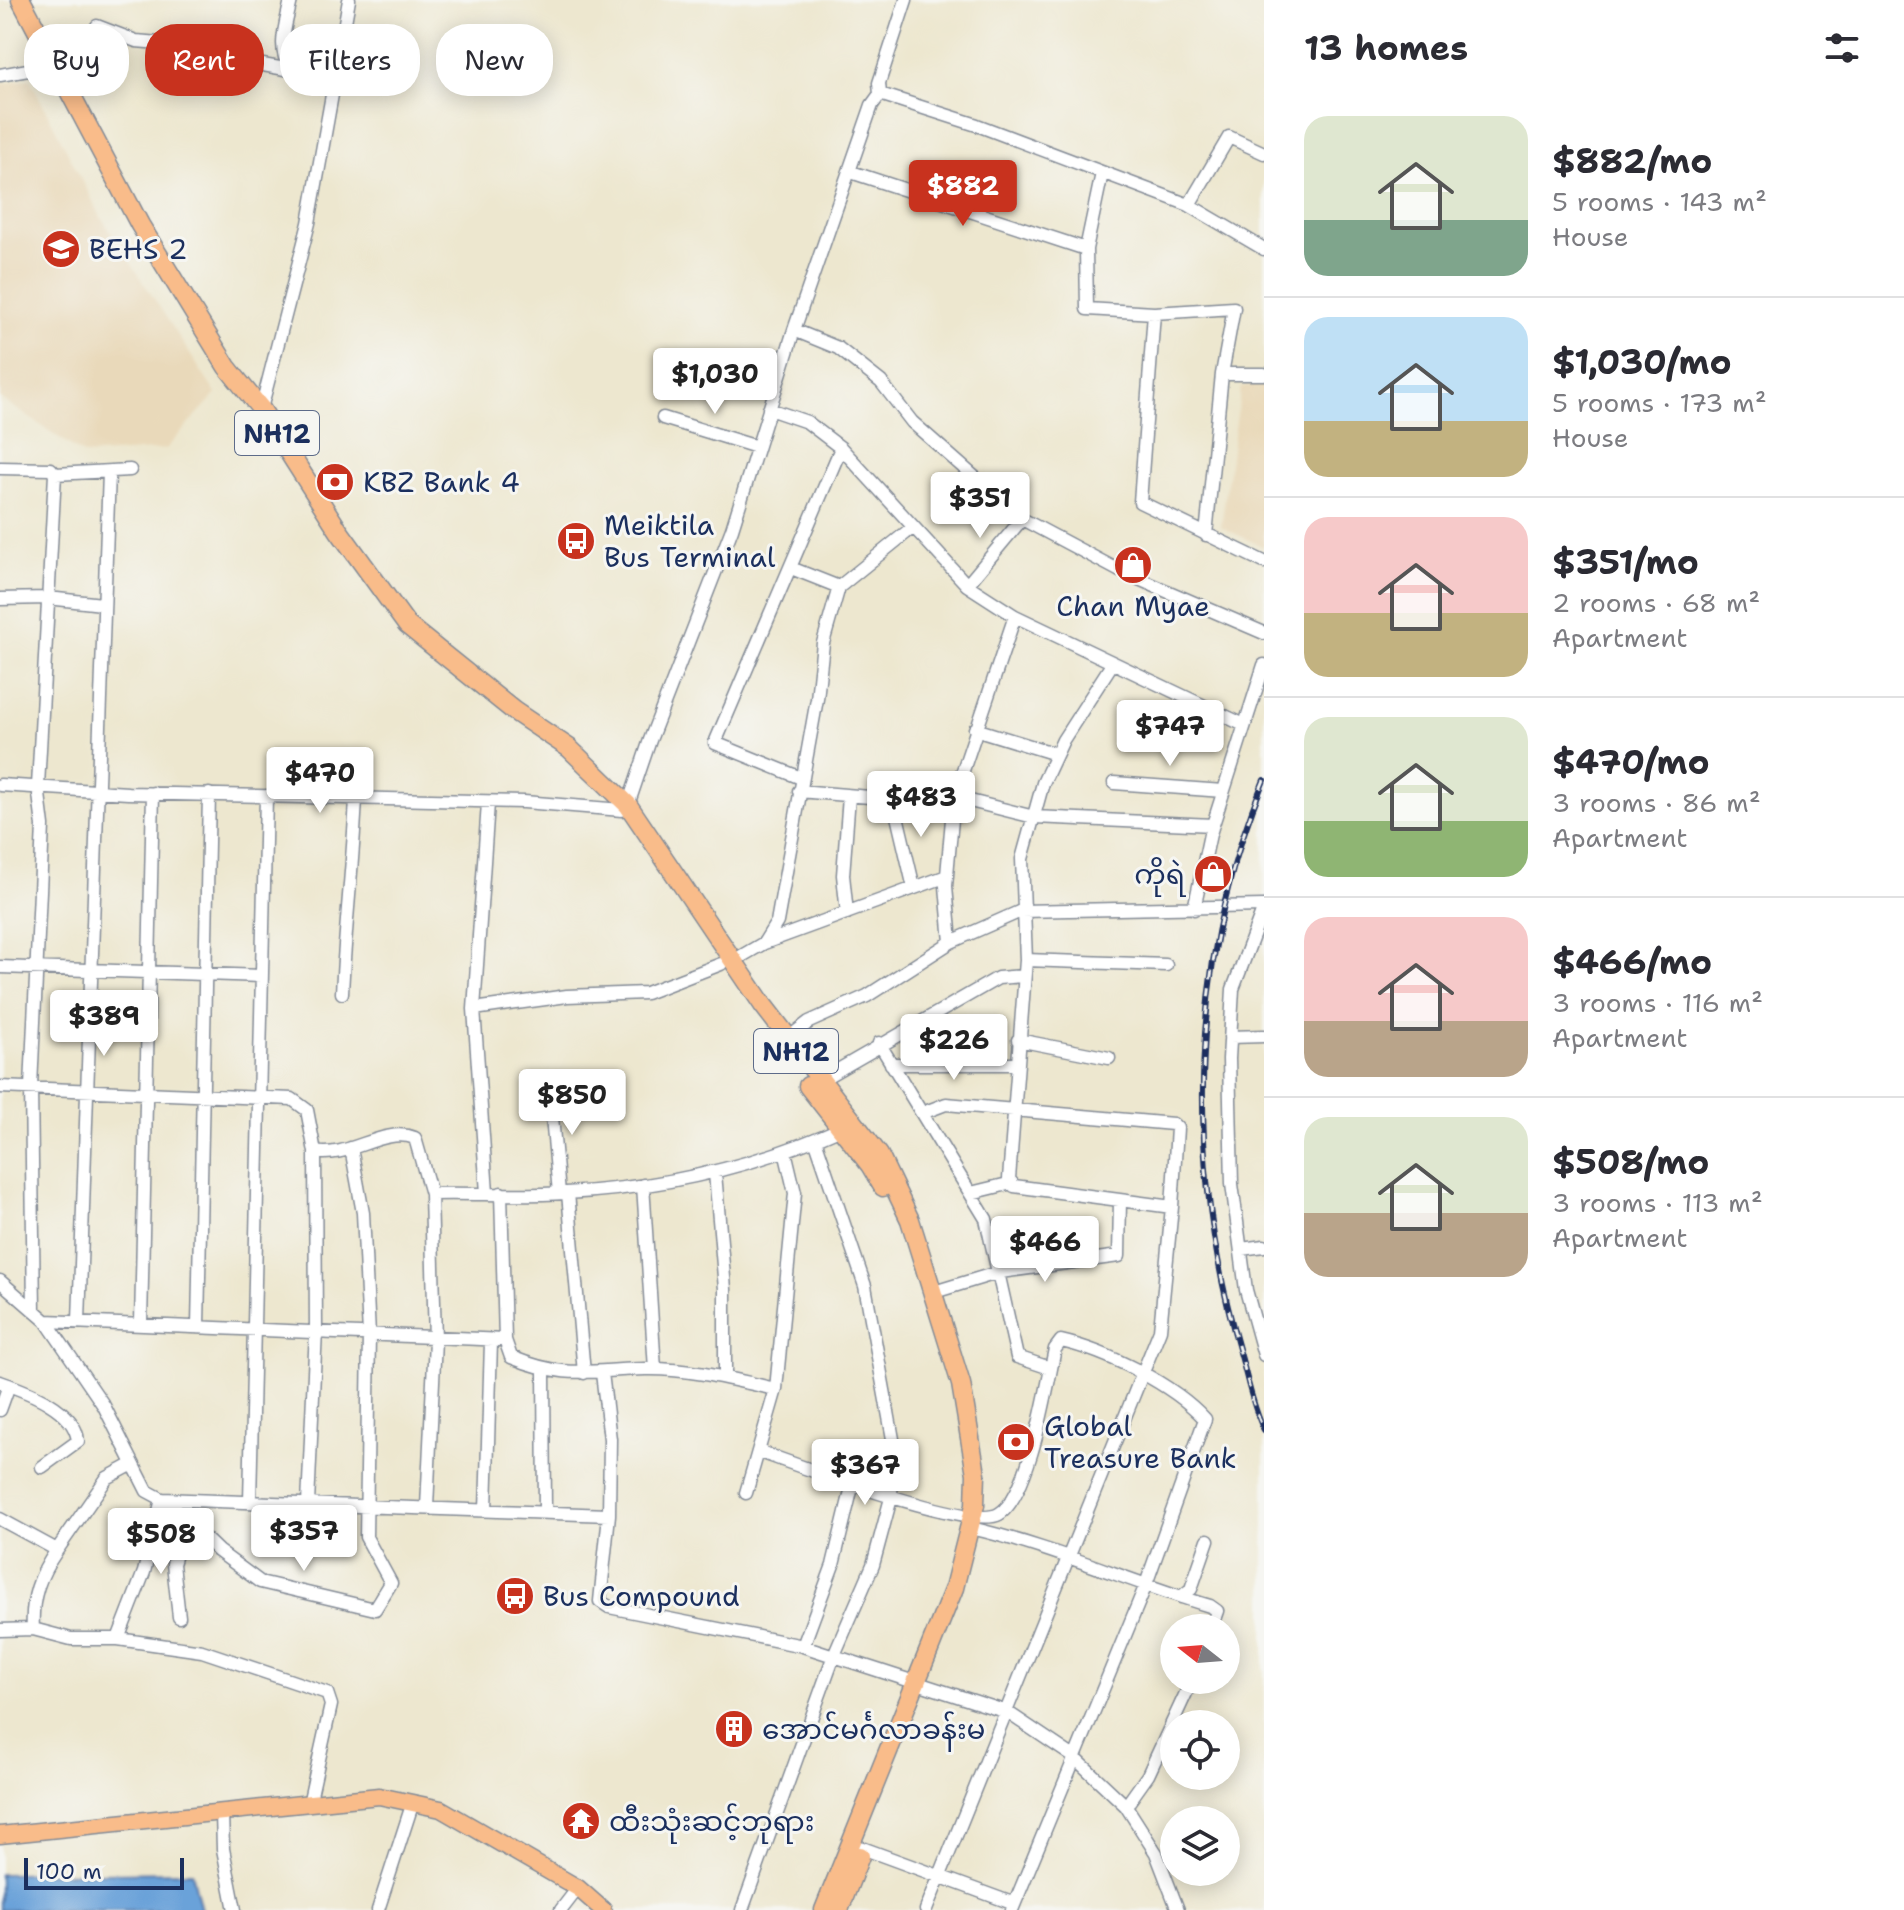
<!DOCTYPE html>
<meta charset="utf-8">
<style>
body{margin:0;font-family:"Shantell Sans","Noto Sans Myanmar",sans-serif;background:#f7f7f7;color:#2b2b33;height:100vh;display:flex;flex-direction:column;font-size:30px;white-space:nowrap}
*{box-sizing:border-box;margin:0}
p{font-size:26px;color:#7c7c81}
.icon{flex:none;width:44px;height:44px;fill:none;stroke:currentColor;stroke-width:2;stroke-linecap:round;stroke-linejoin:round}
.map{position:relative;flex:1;overflow:hidden}
.panel{display:flex;flex-direction:column;background:#fff;width:640px}
.panel>*{flex:none}
.top-card{position:absolute;left:24px;top:24px;width:760px;height:72px;display:flex;gap:16px}
.needle{width:52px;rotate:287deg}
.controls{position:absolute;left:1160px;top:1614px;display:grid;gap:16px}
.controls a{display:grid;place-items:center;width:80px;height:80px;border-radius:50%;background:#fff;box-shadow:0 4px 20px #0003;font-size:40px}
.scale{position:absolute;left:24px;bottom:20px;width:160px;box-sizing:border-box;padding-left:8px;border:4px solid #1b2f5e;border-top:0;font-size:22px;line-height:28px;white-space:nowrap;color:#1b2f5e;-webkit-text-stroke:6px #f6f6f2;paint-order:stroke}
.price{position:absolute;translate:-50% -68px;padding:0 18px;border-radius:8px;background:#fff;color:#222;font-size:26px;line-height:52px;filter:drop-shadow(0 2px 4px #0008)}
.price::after{content:'';position:absolute;left:50%;top:48px;width:24px;height:18px;margin-left:-12px;background:inherit;clip-path:polygon(0 0,100% 0,50% 100%)}
.price.selected{background:#c8321e;color:#fff}
ul{padding:0;list-style:none}
li{display:flex;align-items:center;gap:24px;height:200px;padding:0 40px}
li+li{border-top:2px solid #e1e1e2}
li span{display:grid;place-items:center;flex:none;width:224px;height:160px;border-radius:24px;color:#555}
li>.icon{margin-inline-start:auto}
span .icon{width:96px;height:96px;fill:#fffc;stroke-width:1}
li b{font-size:34px}
h2{display:flex;justify-content:space-between;align-items:center;height:96px;padding:0 40px;font-size:34px}
.pill{padding:0 28px;border-radius:32px;background:#fff;box-shadow:0 4px 20px #0003;font-size:28px;line-height:72px}
.pill.selected{background:#c8321e;color:#fff}
main{display:flex;flex:1;min-height:0}
.map>svg:first-child{display:block}
.built{fill:#e9d9ba}
.water{fill:#6ba2d9;stroke:#43689c;stroke-width:2}
.lines{fill:none;stroke-linecap:round;stroke-linejoin:round}
.minor-casing{stroke:#848b96;stroke-width:15}
.major-casing{stroke:#848b96;stroke-width:19}
.highway-casing{stroke:#848b96;stroke-width:21}
.minor{stroke:#fff;stroke-width:12}
.major{stroke:#f9bc8a;stroke-width:16}
.highway{stroke:#f9bc8a;stroke-width:18}
.rail-casing{stroke:#1b2f5e;stroke-width:6}
.rail{stroke:#f6f6f2;stroke-width:3;stroke-dasharray:9;stroke-linecap:butt}
.labels{text-anchor:middle;dominant-baseline:central;stroke-width:6;stroke-linejoin:round;paint-order:stroke}
.shield{fill:#f6f6f2;stroke:#5d6b8a;stroke-width:2}
.shield-label{font-size:26px;font-weight:bold;fill:#1b2f5e}
.poi-label{font-size:28px;fill:#1b2f5e;stroke:#f6f6f2;text-anchor:start}
</style>
<main>
<div class="map">
<svg width="1264" height="1910" viewBox="0 0 1264 1910">
<rect width="100%" height="100%" fill="#f6f6f2"/>
<filter id="ink" filterUnits="userSpaceOnUse"><feTurbulence type="fractalNoise" baseFrequency=".0125" numOctaves="2"/><feDisplacementMap in="SourceGraphic" scale="16" xChannelSelector="R" yChannelSelector="G"/><feConvolveMatrix kernelMatrix="1 2 1 2 8 2 1 2 1" color-interpolation-filters="sRGB"/></filter>
<filter id="wash" filterUnits="userSpaceOnUse"><feTurbulence type="fractalNoise" baseFrequency=".006" numOctaves="4" result="noise"/><feDisplacementMap in="SourceGraphic" scale="32" xChannelSelector="R" yChannelSelector="G"/><feGaussianBlur stdDeviation="1.8" result="paint"/><feColorMatrix in="noise" values="0 0 0 0 0 0 0 0 0 0 0 0 0 0 0 0 0 1.4 0 .05"/><feComposite in="paint" operator="in"/></filter>
<g filter="url(#wash)">
<rect width="100%" height="100%" fill="#ede7cf"/>
<path class="built" d="M 30,79 L 101,217 L 216,394 L 166,449 L 85,455 L 0,398 L 0,84 Z
M 1264,383 L 1264,547 L 1221,527 L 1241,387 Z"/>
<path class="water" d="M 192,1872 L 201,1910 L 0,1910 L 0,1874 Z"/>
</g>
<g filter="url(#ink)">
<g class="lines">
<g class="minor-casing">
<path id="minor" d="M 291,0 C 286,25 276,48 291,70 L 334,82
M 97,26 L 136,41 L 170,44 L 200,54 L 291,70
M 0,75 L 56,65
M 880,94 L 879,83 L 906,0
M 851,172 L 1086,249
M 1102,173 L 1086,249 L 1087,309 L 1154,313 L 1234,308 L 1222,374 L 1206,535
M 1189,205 L 1229,137 L 1264,153
M 1154,313 L 1140,502 L 1264,562
M 794,330 L 838,348 L 881,382 L 912,422 L 1022,519 L 1118,570 L 1264,633
M 1222,374 L 1264,374
M 261,409 L 309,223 L 349,0
M 769,409 L 807,422 L 841,448 L 967,585 L 1015,616 L 1244,725
M 663,418 L 757,447
M 0,468 L 51,469 L 55,474 L 130,470
M 791,568 L 839,587
M 967,585 L 1022,519
M 0,599 L 48,598 L 102,604
M 975,729 L 1056,754
M 801,778 L 715,743 L 841,448
M 1114,783 L 1223,791
M 0,785 L 128,793 L 524,802 L 622,810 L 628,805 L 650,740 L 732,529 L 794,330 L 872,105 L 880,94 L 977,125 L 1189,205 L 1264,249
M 799,791 L 893,799 L 914,888
M 954,797 L 1034,817 L 1213,825
M 1264,907 L 1233,989 L 1229,1059 L 1232,1184 L 1246,1290 L 1264,1355
M 1194,909 L 1210,834 L 1264,665
M 847,913 L 843,875 L 849,796
M 951,942 L 946,886 L 954,797 L 1015,616
M 764,943 L 947,876
M 1026,960 L 1166,965
M 733,961 L 764,943 L 777,922 L 817,699 L 823,643 L 839,587 L 912,528
M 0,967 L 262,976
M 342,993 C 345,928 353,864 356,798
M 474,1009 L 567,996 L 646,993 L 721,964
M 1230,1037 L 1264,1036
M 1018,1040 L 1109,1058
M 879,1043 L 986,1219 L 1017,1357 L 1050,1368
M 778,1046 L 809,1022 L 867,996 L 951,942 L 1021,911 L 1264,906
M 891,1064 L 1016,1064
M 819,1081 L 998,978 L 1023,976
M 549,1084 L 559,1193
M 0,1087 L 292,1099 L 307,1110 L 315,1152 C 349,1159 383,1126 415,1138 L 431,1194 C 476,1193 521,1196 566,1193 C 663,1188 758,1166 846,1126
M 925,1112 L 946,1104 L 1173,1124 L 1177,1128 L 1172,1207
M 715,1173 L 725,1289 L 725,1378
M 643,1185 L 655,1369
M 487,1193 L 474,1009 L 488,803
M 501,1193 L 505,1340
M 568,1193 L 584,1373
M 971,1193 L 1012,1183
M 1241,1249 L 1264,1246
M 0,1281 L 46,1321 L 104,1406 L 147,1491 L 162,1499 L 609,1515
M 934,1292 L 1000,1272 L 1119,1256 L 1120,1200
M 34,1311 L 31,1087 L 43,826 L 38,786 L 55,474
M 46,1321 L 505,1340 L 511,1357 C 567,1380 590,1370 646,1369 C 689,1368 735,1380 776,1389
M 79,1321 L 109,472
M 141,1323 L 153,793
M 198,1326 L 209,794
M 544,1370 L 545,1513
M 602,1373 L 610,1439 L 609,1515 L 600,1601 L 609,1607 L 803,1646 L 1007,1712 L 1074,1757 L 1126,1806 L 1156,1853 L 1178,1910
M 0,1382 C 26,1391 75,1408 78,1441 L 42,1467
M 0,1410 L 9,1385
M 760,1452 C 798,1465 971,1531 999,1514 C 1030,1495 1047,1385 1055,1349 L 1061,1341 C 1106,1351 1173,1384 1205,1419 L 1145,1587 L 1012,1910
M 746,1493 L 776,1389 L 795,1193 L 785,1151
M 165,1500 L 218,1551 L 260,1582 L 375,1609 L 391,1583 L 366,1537 L 369,1335 L 363,1213 L 351,1148
M 250,1502 L 266,796
M 308,1504 L 316,1330 L 315,1152
M 427,1507 L 435,1340 L 431,1194
M 486,1510 L 491,1342
M 0,1519 L 57,1550 C 39,1576 31,1598 33,1629
M 971,1528 C 1053,1547 1130,1582 1210,1606 L 1217,1611 L 1211,1628
M 57,1550 L 107,1478 L 133,1464
M 1181,1597 L 1191,1589 L 1208,1540
M 179,1617 L 173,1564 L 186,1521
M 0,1630 L 33,1629 L 71,1639 L 118,1639 L 202,1651 L 327,1693 L 331,1705 L 309,1804
M 118,1639 L 144,1572 L 162,1499
M 803,1646 L 833,1565 L 853,1483
M 1126,1806 L 1148,1775 L 1192,1680
M 222,1813 L 223,1849 L 235,1910
M 854,1845 L 1012,1903
M 378,1910 L 413,1802
M 561,1910 L 578,1888
M 742,1910 L 834,1655 L 873,1565 L 891,1498 L 893,1439 L 865,1286 L 815,1139
M 926,1910 L 1160,1330 L 1172,1207 L 1014,1186 L 1009,1179 L 1026,960 L 1022,859 L 1043,783 L 1063,740 L 1112,664"/>
</g>
<g class="major-casing">
<path id="major" d="M 0,1835 L 379,1796 L 441,1809 L 578,1888 L 603,1910"/>
</g>
<g class="highway-casing">
<path id="highway" d="M 21,0 L 140,225 L 227,367 L 261,409 L 339,531 L 407,625 L 514,711 L 569,748 L 628,805 L 763,1005 L 879,1155 L 910,1220 L 961,1384 L 976,1474 L 975,1505 L 954,1588 L 824,1910
M 808,1086 L 870,1165 L 883,1187
M 839,1910 L 860,1856"/>
</g>
<use href="#minor" class="minor"/>
<use href="#major" class="major"/>
<use href="#highway" class="highway"/>
<g class="rail-casing">
<path id="rail" d="M 1264,780 C 1189,959 1186,1164 1239,1349 C 1247,1375 1252,1406 1264,1430"/>
</g>
<use href="#rail" class="rail"/>
</g>
</g>
<defs>
<g id="school-disc" transform="scale(2)"><circle r="9.5" fill="#c8321e" stroke="#f6f6f2"/><path d="M0-5L7-2L0 1L-7-2ZM-4 1L0 2.5L4 1V4Q0 6-4 4Z" fill="#fff"/></g>
<g id="bank-disc" transform="scale(2)"><circle r="9.5" fill="#c8321e" stroke="#f6f6f2"/><path d="M-6-4H6V4H-6ZM0-2.3a2.3 2.3 0 1 0 0 4.6a2.3 2.3 0 1 0 0-4.6Z" fill="#fff"/></g>
<g id="bus-disc" transform="scale(2)"><circle r="9.5" fill="#c8321e" stroke="#f6f6f2"/><path d="M-5-6H5V4H4V6H2V4H-2V6H-4V4H-5ZM-3.5-4V0h7V-4ZM-3.5 1.2v1.5H-2V1.2ZM2 1.2v1.5H3.5V1.2Z" fill="#fff"/></g>
<g id="shop-disc" transform="scale(2)"><circle r="9.5" fill="#c8321e" stroke="#f6f6f2"/><path d="M-5-2.5h2.3a2.7 3.5 0 0 1 5.4 0H5L5.5 6h-11ZM-1.5-2.5h3a1.5 2.3 0 0 0-3 0Z" fill="#fff"/></g>
<g id="building-disc" transform="scale(2)"><circle r="9.5" fill="#c8321e" stroke="#f6f6f2"/><path d="M-4-6H4V6H1V3H-1V6H-4ZM-2.5-4.3h1.7v1.8h-1.7ZM.8-4.3h1.7v1.8H.8ZM-2.5-1h1.7V.8h-1.7ZM.8-1h1.7V.8H.8Z" fill="#fff"/></g>
<g id="temple-disc" transform="scale(2)"><circle r="9.5" fill="#c8321e" stroke="#f6f6f2"/><path d="M0-6L5-2H3V0L6.5 2.5H4V6H1.5V3h-3V6H-4V2.5H-6.5L-3 0V-2H-5Z" fill="#fff"/></g>
</defs>
<g fill-rule="evenodd">
<use href="#school-disc" x="61" y="249"/>
<use href="#bank-disc" x="335" y="482"/>
<use href="#bus-disc" x="576" y="541"/>
<use href="#shop-disc" x="1133" y="565"/>
<use href="#shop-disc" x="1213" y="874"/>
<use href="#bank-disc" x="1016" y="1442"/>
<use href="#bus-disc" x="515" y="1596"/>
<use href="#building-disc" x="734" y="1729"/>
<use href="#temple-disc" x="581" y="1821"/>
</g>
<g class="labels">
<g class="shield">
<rect x="235" y="411" width="84" height="44" rx="6"/>
<rect x="754" y="1029" width="84" height="44" rx="6"/>
</g>
<g class="shield-label">
<text x="277" y="433">NH12</text>
<text x="796" y="1051">NH12</text>
</g>
<g class="poi-label">
<text x="89" y="249">BEHS 2</text>
<text x="363" y="482">KBZ Bank 4</text>
<text x="604" y="525">Meiktila<tspan x="604" dy="32">Bus Terminal</tspan></text>
<text x="1133" y="606" text-anchor="middle">Chan Myae</text>
<text x="1185" y="874" text-anchor="end">ကိုရဲ</text>
<text x="1044" y="1426">Global<tspan x="1044" dy="32">Treasure Bank</tspan></text>
<text x="543" y="1596">Bus Compound</text>
<text x="762" y="1729">အောင်မင်္ဂလာခန်းမ</text>
<text x="609" y="1821">ထီးသုံးဆင့်ဘုရား</text>
</g>
</g>
</svg>
<div class="controls">
<a><svg class="needle" viewBox="-14 -14 28 28"><path d="M0-13l5 13h-10z" fill="#e53935"/><path d="M0 13l5-13h-10z" fill="#7c7c81"/></svg></a>
<a><svg class="icon" aria-label="locate" viewBox="0 0 24 24"><circle cx="12" cy="12" r="6"/><path d="M12 2v4M12 18v4M2 12h4M18 12h4"/></svg></a>
<a><svg class="icon" aria-label="layers" viewBox="0 0 24 24"><path d="M12 4l9 5-9 5-9-5zM3 14l9 5 9-5"/></svg></a>
</div>
<div class="scale">100 m</div>
<b class="price selected" style="left:963px;top:228px">$882</b>
<b class="price" style="left:715px;top:416px">$1,030</b>
<b class="price" style="left:980px;top:540px">$351</b>
<b class="price" style="left:1170px;top:768px">$747</b>
<b class="price" style="left:320px;top:815px">$470</b>
<b class="price" style="left:921px;top:839px">$483</b>
<b class="price" style="left:104px;top:1058px">$389</b>
<b class="price" style="left:954px;top:1082px">$226</b>
<b class="price" style="left:572px;top:1137px">$850</b>
<b class="price" style="left:1045px;top:1284px">$466</b>
<b class="price" style="left:865px;top:1507px">$367</b>
<b class="price" style="left:304px;top:1573px">$357</b>
<b class="price" style="left:161px;top:1576px">$508</b>
<div class="top-card">
<a class="pill">Buy</a>
<a class="pill selected">Rent</a>
<a class="pill">Filters</a>
<a class="pill">New</a>
</div>
</div>
<section class="panel">
<h2>13 homes<svg class="icon" aria-label="filters" viewBox="0 0 24 24"><path d="M4 7h16M4 17h16"/><circle cx="9" cy="7" r="2"/><circle cx="15" cy="17" r="2"/></svg></h2>
<ul>
<li><span style="background:linear-gradient(#dfe7d0 65%,#7fa58c 0)"><svg class="icon" aria-label="home" viewBox="0 0 24 24"><path d="M3 11l9-7 9 7M6 9v11h12V9"/></svg></span><div><b>$882/mo</b><p>5 rooms · 143 m²</p><p>House</p></div></li>
<li><span style="background:linear-gradient(#bfe0f5 65%,#c2b280 0)"><svg class="icon" aria-label="home" viewBox="0 0 24 24"><path d="M3 11l9-7 9 7M6 9v11h12V9"/></svg></span><div><b>$1,030/mo</b><p>5 rooms · 173 m²</p><p>House</p></div></li>
<li><span style="background:linear-gradient(#f6c9c9 60%,#c2b280 0)"><svg class="icon" aria-label="home" viewBox="0 0 24 24"><path d="M3 11l9-7 9 7M6 9v11h12V9"/></svg></span><div><b>$351/mo</b><p>2 rooms · 68 m²</p><p>Apartment</p></div></li>
<li><span style="background:linear-gradient(#dfe7d0 65%,#8fb573 0)"><svg class="icon" aria-label="home" viewBox="0 0 24 24"><path d="M3 11l9-7 9 7M6 9v11h12V9"/></svg></span><div><b>$470/mo</b><p>3 rooms · 86 m²</p><p>Apartment</p></div></li>
<li><span style="background:linear-gradient(#f6c9c9 65%,#b9a48a 0)"><svg class="icon" aria-label="home" viewBox="0 0 24 24"><path d="M3 11l9-7 9 7M6 9v11h12V9"/></svg></span><div><b>$466/mo</b><p>3 rooms · 116 m²</p><p>Apartment</p></div></li>
<li><span style="background:linear-gradient(#dfe7d0 60%,#b9a48a 0)"><svg class="icon" aria-label="home" viewBox="0 0 24 24"><path d="M3 11l9-7 9 7M6 9v11h12V9"/></svg></span><div><b>$508/mo</b><p>3 rooms · 113 m²</p><p>Apartment</p></div></li>
</ul>
</section>
</main>
